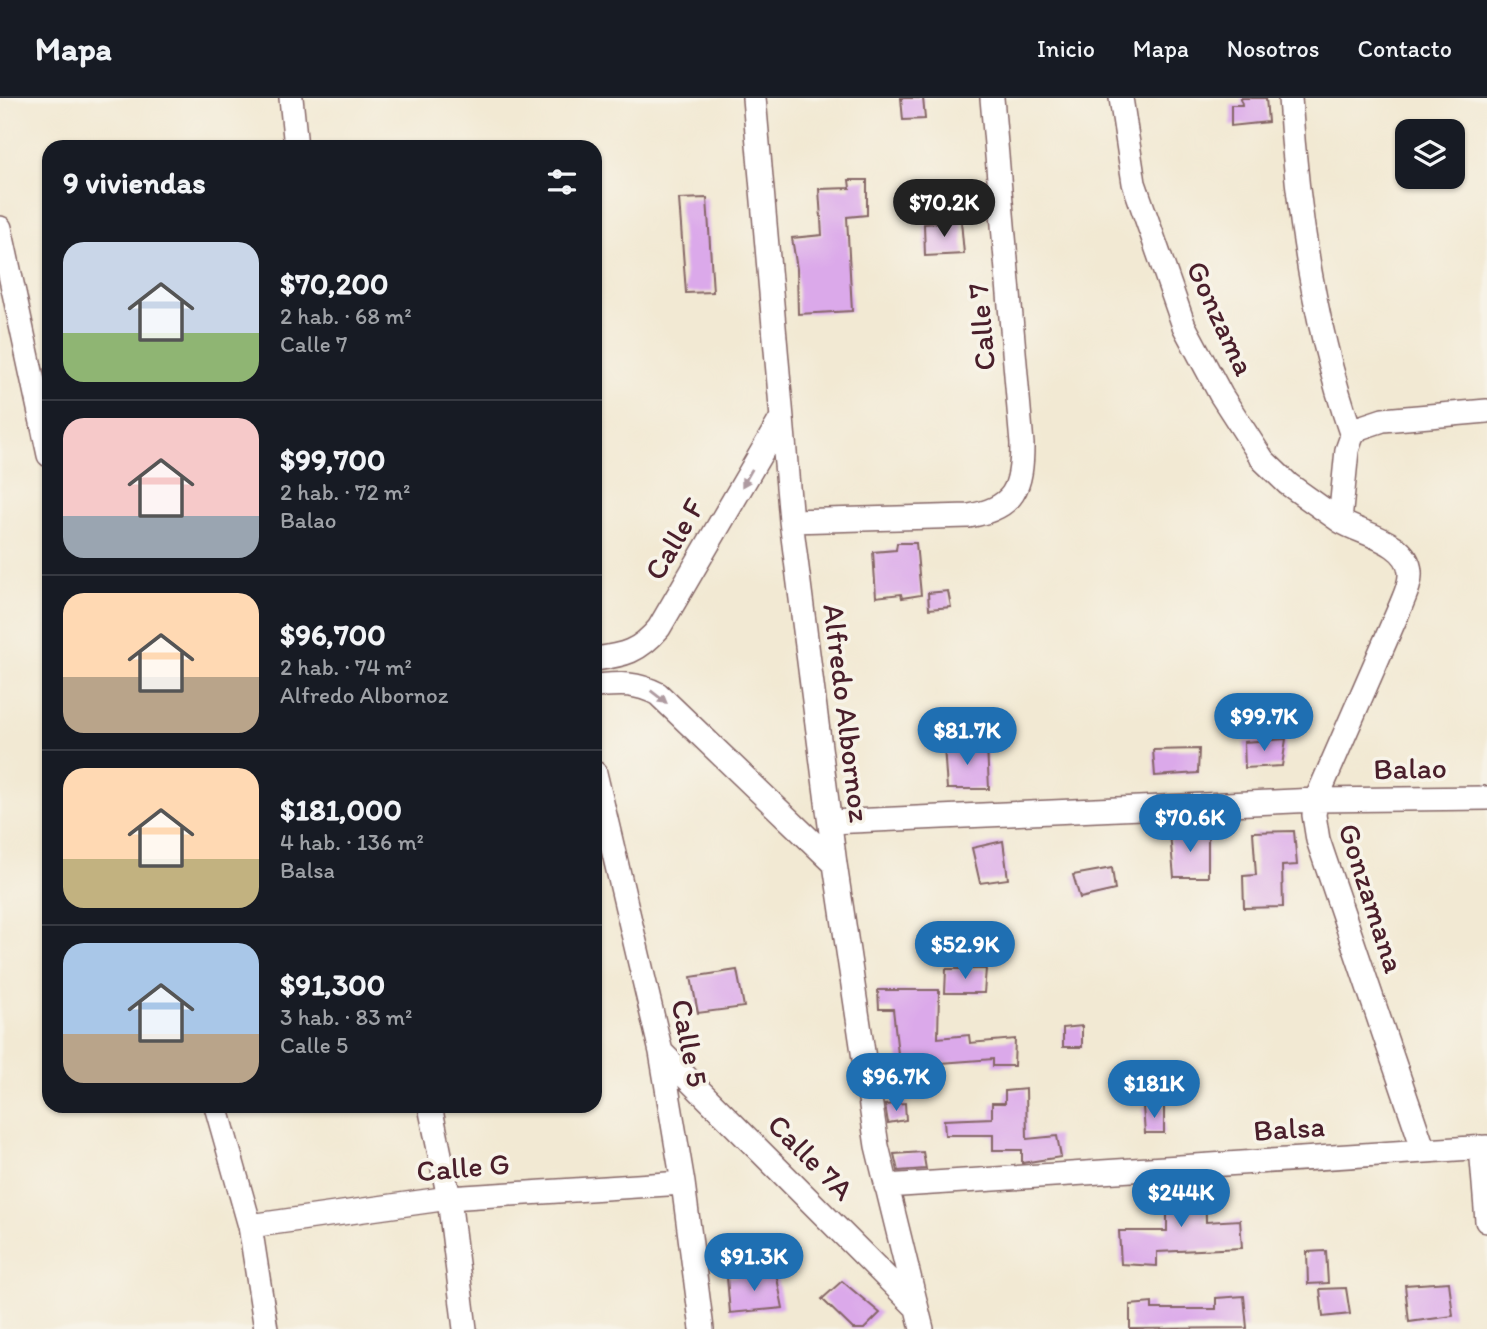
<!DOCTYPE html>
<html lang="es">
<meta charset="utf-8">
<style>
body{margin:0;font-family:Itim,sans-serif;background:#20242c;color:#f1f3f6;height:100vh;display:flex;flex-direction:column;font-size:26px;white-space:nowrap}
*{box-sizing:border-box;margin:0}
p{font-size:23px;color:#9ea1a6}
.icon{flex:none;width:38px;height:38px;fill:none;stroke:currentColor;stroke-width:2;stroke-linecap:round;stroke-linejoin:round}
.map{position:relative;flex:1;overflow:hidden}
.details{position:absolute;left:42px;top:42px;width:560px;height:973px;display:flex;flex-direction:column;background:#171b24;border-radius:21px;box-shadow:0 2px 5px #0004}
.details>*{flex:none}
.controls{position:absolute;left:1395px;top:21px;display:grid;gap:14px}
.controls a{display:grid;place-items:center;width:70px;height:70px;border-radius:14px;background:#171b24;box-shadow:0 2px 5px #0004;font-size:35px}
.price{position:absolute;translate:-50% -60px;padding:0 16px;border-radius:24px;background:#1f6fb2;color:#fff;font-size:23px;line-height:46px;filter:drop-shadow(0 2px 4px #0008)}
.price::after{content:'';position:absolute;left:50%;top:42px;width:21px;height:16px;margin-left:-10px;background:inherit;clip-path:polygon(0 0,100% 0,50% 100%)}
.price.selected{background:#222;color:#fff}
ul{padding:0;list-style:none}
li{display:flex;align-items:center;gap:21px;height:175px;padding:0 21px}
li+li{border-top:2px solid #363941}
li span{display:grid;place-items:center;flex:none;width:196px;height:140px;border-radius:21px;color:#555}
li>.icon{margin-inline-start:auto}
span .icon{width:84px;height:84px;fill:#fffc;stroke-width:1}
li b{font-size:30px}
h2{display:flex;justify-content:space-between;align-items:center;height:84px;padding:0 21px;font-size:30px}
header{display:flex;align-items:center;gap:42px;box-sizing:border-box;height:98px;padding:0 35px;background:#171b24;border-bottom:2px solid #363941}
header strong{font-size:33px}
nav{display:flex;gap:38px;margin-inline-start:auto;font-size:24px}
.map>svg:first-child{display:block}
.building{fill:#dba9ea}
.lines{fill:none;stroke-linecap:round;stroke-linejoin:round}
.minor-casing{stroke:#856666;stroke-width:26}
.minor{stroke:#fff;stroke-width:23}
.oneway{fill:#ae9aa0}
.labels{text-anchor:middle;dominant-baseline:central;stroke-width:7;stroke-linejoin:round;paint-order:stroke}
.street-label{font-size:30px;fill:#4a1f2b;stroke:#f7f3e8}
</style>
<header>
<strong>Mapa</strong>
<nav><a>Inicio</a><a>Mapa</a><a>Nosotros</a><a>Contacto</a></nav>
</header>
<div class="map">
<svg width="1487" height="1231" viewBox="0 0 1487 1231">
<rect width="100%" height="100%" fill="#f7f3e8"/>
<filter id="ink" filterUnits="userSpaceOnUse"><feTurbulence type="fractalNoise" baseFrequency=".0143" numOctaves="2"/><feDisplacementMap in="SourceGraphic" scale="14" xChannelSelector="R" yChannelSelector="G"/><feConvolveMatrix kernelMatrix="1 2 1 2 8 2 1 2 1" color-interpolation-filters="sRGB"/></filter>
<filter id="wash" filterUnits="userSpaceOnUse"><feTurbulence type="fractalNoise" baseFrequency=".00686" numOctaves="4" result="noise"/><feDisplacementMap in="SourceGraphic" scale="28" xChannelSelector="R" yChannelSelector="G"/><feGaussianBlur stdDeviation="1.57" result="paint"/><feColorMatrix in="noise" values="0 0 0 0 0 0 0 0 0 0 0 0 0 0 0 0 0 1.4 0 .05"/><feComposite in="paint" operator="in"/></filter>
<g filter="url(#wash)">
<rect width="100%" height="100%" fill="#f2e9d3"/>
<g id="blocks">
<path class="building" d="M 901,0 L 923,0 L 925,21 L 903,22 Z
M 1241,0 L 1266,0 L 1268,24 L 1231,28 L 1231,7 L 1242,7 Z
M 849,82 L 867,82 L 867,117 L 847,119 L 852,213 L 798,216 L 797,171 L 792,140 L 822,137 L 819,91 L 850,90 Z
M 707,100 L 713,194 L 686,195 L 679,101 Z
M 961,123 L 964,156 L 925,158 L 924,126 Z
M 897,445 L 916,445 L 921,497 L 902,500 L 901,496 L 876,499 L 873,454 L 896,452 Z
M 948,493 L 951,509 L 929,511 L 928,495 Z
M 1286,641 L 1282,668 L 1245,670 L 1244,644 Z
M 987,647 L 989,691 L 947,691 L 944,648 Z
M 1199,651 L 1198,675 L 1155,678 L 1153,652 Z
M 1208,733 L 1208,779 L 1174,779 L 1170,736 Z
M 1294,733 L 1297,767 L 1282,768 L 1283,809 L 1244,810 L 1243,778 L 1256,777 L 1253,734 Z
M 1003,743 L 1008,781 L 980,785 L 972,750 Z
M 1112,770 L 1115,792 L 1080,800 L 1073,777 Z
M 946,871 L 986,871 L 984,895 L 945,895 Z
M 737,872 L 744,909 L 698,915 L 691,879 Z
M 878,892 L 939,892 L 938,940 L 969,937 L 970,945 L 1015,941 L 1014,968 L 993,968 L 993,961 L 928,966 L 929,970 L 900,974 L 893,911 L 879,911 Z
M 1082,928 L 1082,949 L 1063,949 L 1063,930 Z
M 1026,991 L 1027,1041 L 1057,1038 L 1061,1059 L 1022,1065 L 1022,1052 L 993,1052 L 993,1037 L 945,1037 L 944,1022 L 992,1020 L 992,1005 L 1005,1005 L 1005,993 Z
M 905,1005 L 906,1022 L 888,1025 L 885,1007 Z
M 1164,1008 L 1164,1035 L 1145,1035 L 1143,1009 Z
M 923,1054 L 926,1071 L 898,1073 L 894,1056 Z
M 1205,1083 L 1206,1124 L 1240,1122 L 1242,1150 L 1157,1154 L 1157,1168 L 1121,1166 L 1119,1133 L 1167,1133 L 1167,1088 Z
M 1326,1153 L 1328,1185 L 1308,1186 L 1307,1154 Z
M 776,1175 L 783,1210 L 730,1215 L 727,1179 Z
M 842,1183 L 880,1215 L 864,1231 L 853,1231 L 822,1201 Z
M 1449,1184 L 1453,1218 L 1409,1224 L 1405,1187 Z
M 1346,1190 L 1350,1216 L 1323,1219 L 1320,1191 Z
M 1244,1198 L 1247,1230 L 1130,1231 L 1130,1207 L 1152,1205 L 1152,1211 L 1216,1211 L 1216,1200 Z"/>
</g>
</g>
<g filter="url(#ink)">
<use href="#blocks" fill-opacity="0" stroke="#856666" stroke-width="2"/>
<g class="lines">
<g class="minor-casing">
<path id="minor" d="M 291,0 L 296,49
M 754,0 L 791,423 L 835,766 L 877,1048 L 922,1231
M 1121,0 L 1134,85 L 1184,228 L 1221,297 L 1263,362 L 1288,386 L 1340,423
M 1290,0 C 1297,115 1314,229 1352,338
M 0,130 L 49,357
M 791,423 L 969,418 C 1015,410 1022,390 1022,346 L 992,0
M 595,561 C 624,557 639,554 659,530 L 781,321
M 595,588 C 620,586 635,584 658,596 L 835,766
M 595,675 L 661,954 L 683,1085 L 702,1231
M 830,724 L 1316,702 L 1487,700
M 661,954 L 916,1209
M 216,1008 L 250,1128 L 266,1231
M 430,1008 L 449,1100 L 465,1231
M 1481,1049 L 1487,1123
M 1424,1053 L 1318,742 L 1314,717 L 1316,702 L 1401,507 C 1405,497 1411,485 1410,474 C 1408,443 1361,436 1340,423 L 1347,352 L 1352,338 L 1359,330 L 1383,322 L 1487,313
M 886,1088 L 1487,1049
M 250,1128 L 449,1100 L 683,1085"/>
</g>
<use href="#minor" class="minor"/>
</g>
<defs><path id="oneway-solid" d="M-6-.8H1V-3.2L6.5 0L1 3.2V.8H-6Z" transform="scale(1.75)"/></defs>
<g class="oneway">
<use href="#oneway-solid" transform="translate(747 380) rotate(120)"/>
<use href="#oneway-solid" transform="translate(659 599) rotate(38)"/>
</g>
</g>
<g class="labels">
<g class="street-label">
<text transform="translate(1221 220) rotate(65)">Gonzama</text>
<text transform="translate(981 229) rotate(-95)">Calle 7</text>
<text transform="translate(674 441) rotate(-60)">Calle F</text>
<text transform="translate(847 615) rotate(83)">Alfredo Albornoz</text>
<text transform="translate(1410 670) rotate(-1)">Balao</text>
<text transform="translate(1372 800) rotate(72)">Gonzamana</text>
<text transform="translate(690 945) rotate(79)">Calle 5</text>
<text transform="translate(1289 1030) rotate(-4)">Balsa</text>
<text transform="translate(811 1059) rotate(45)">Calle 7A</text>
<text transform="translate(463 1069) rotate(-5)">Calle G</text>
</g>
</g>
</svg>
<div class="controls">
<a><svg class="icon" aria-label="layers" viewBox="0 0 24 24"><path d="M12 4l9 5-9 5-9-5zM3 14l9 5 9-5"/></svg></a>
</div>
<b class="price selected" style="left:944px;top:141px">$70.2K</b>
<b class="price" style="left:1264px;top:655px">$99.7K</b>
<b class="price" style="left:967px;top:669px">$81.7K</b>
<b class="price" style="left:1190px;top:756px">$70.6K</b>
<b class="price" style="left:965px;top:883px">$52.9K</b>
<b class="price" style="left:896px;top:1015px">$96.7K</b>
<b class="price" style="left:1154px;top:1022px">$181K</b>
<b class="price" style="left:1181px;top:1131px">$244K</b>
<b class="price" style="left:754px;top:1195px">$91.3K</b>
<section class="details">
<h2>9 viviendas<svg class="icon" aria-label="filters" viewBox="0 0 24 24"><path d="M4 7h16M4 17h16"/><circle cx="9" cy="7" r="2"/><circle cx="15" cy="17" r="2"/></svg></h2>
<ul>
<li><span style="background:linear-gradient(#c9d6e8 65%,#8fb573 0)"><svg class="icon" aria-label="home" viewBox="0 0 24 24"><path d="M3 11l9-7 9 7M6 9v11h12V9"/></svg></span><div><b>$70,200</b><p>2 hab. · 68 m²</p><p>Calle 7</p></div></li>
<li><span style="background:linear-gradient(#f6c9c9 70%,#9aa5b1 0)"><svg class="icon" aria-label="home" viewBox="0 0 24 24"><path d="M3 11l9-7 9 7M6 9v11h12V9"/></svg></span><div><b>$99,700</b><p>2 hab. · 72 m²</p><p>Balao</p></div></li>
<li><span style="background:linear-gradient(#ffd9b3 60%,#b9a48a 0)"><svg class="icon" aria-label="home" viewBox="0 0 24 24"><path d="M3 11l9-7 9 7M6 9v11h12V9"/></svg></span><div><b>$96,700</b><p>2 hab. · 74 m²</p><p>Alfredo Albornoz</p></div></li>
<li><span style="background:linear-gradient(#ffd9b3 65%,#c2b280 0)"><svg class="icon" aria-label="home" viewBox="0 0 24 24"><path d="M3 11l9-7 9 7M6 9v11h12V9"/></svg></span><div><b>$181,000</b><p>4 hab. · 136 m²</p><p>Balsa</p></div></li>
<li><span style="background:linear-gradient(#a9c7e8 65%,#b9a48a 0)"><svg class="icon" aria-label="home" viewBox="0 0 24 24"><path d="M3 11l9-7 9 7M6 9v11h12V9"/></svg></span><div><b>$91,300</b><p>3 hab. · 83 m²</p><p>Calle 5</p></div></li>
</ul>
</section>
</div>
